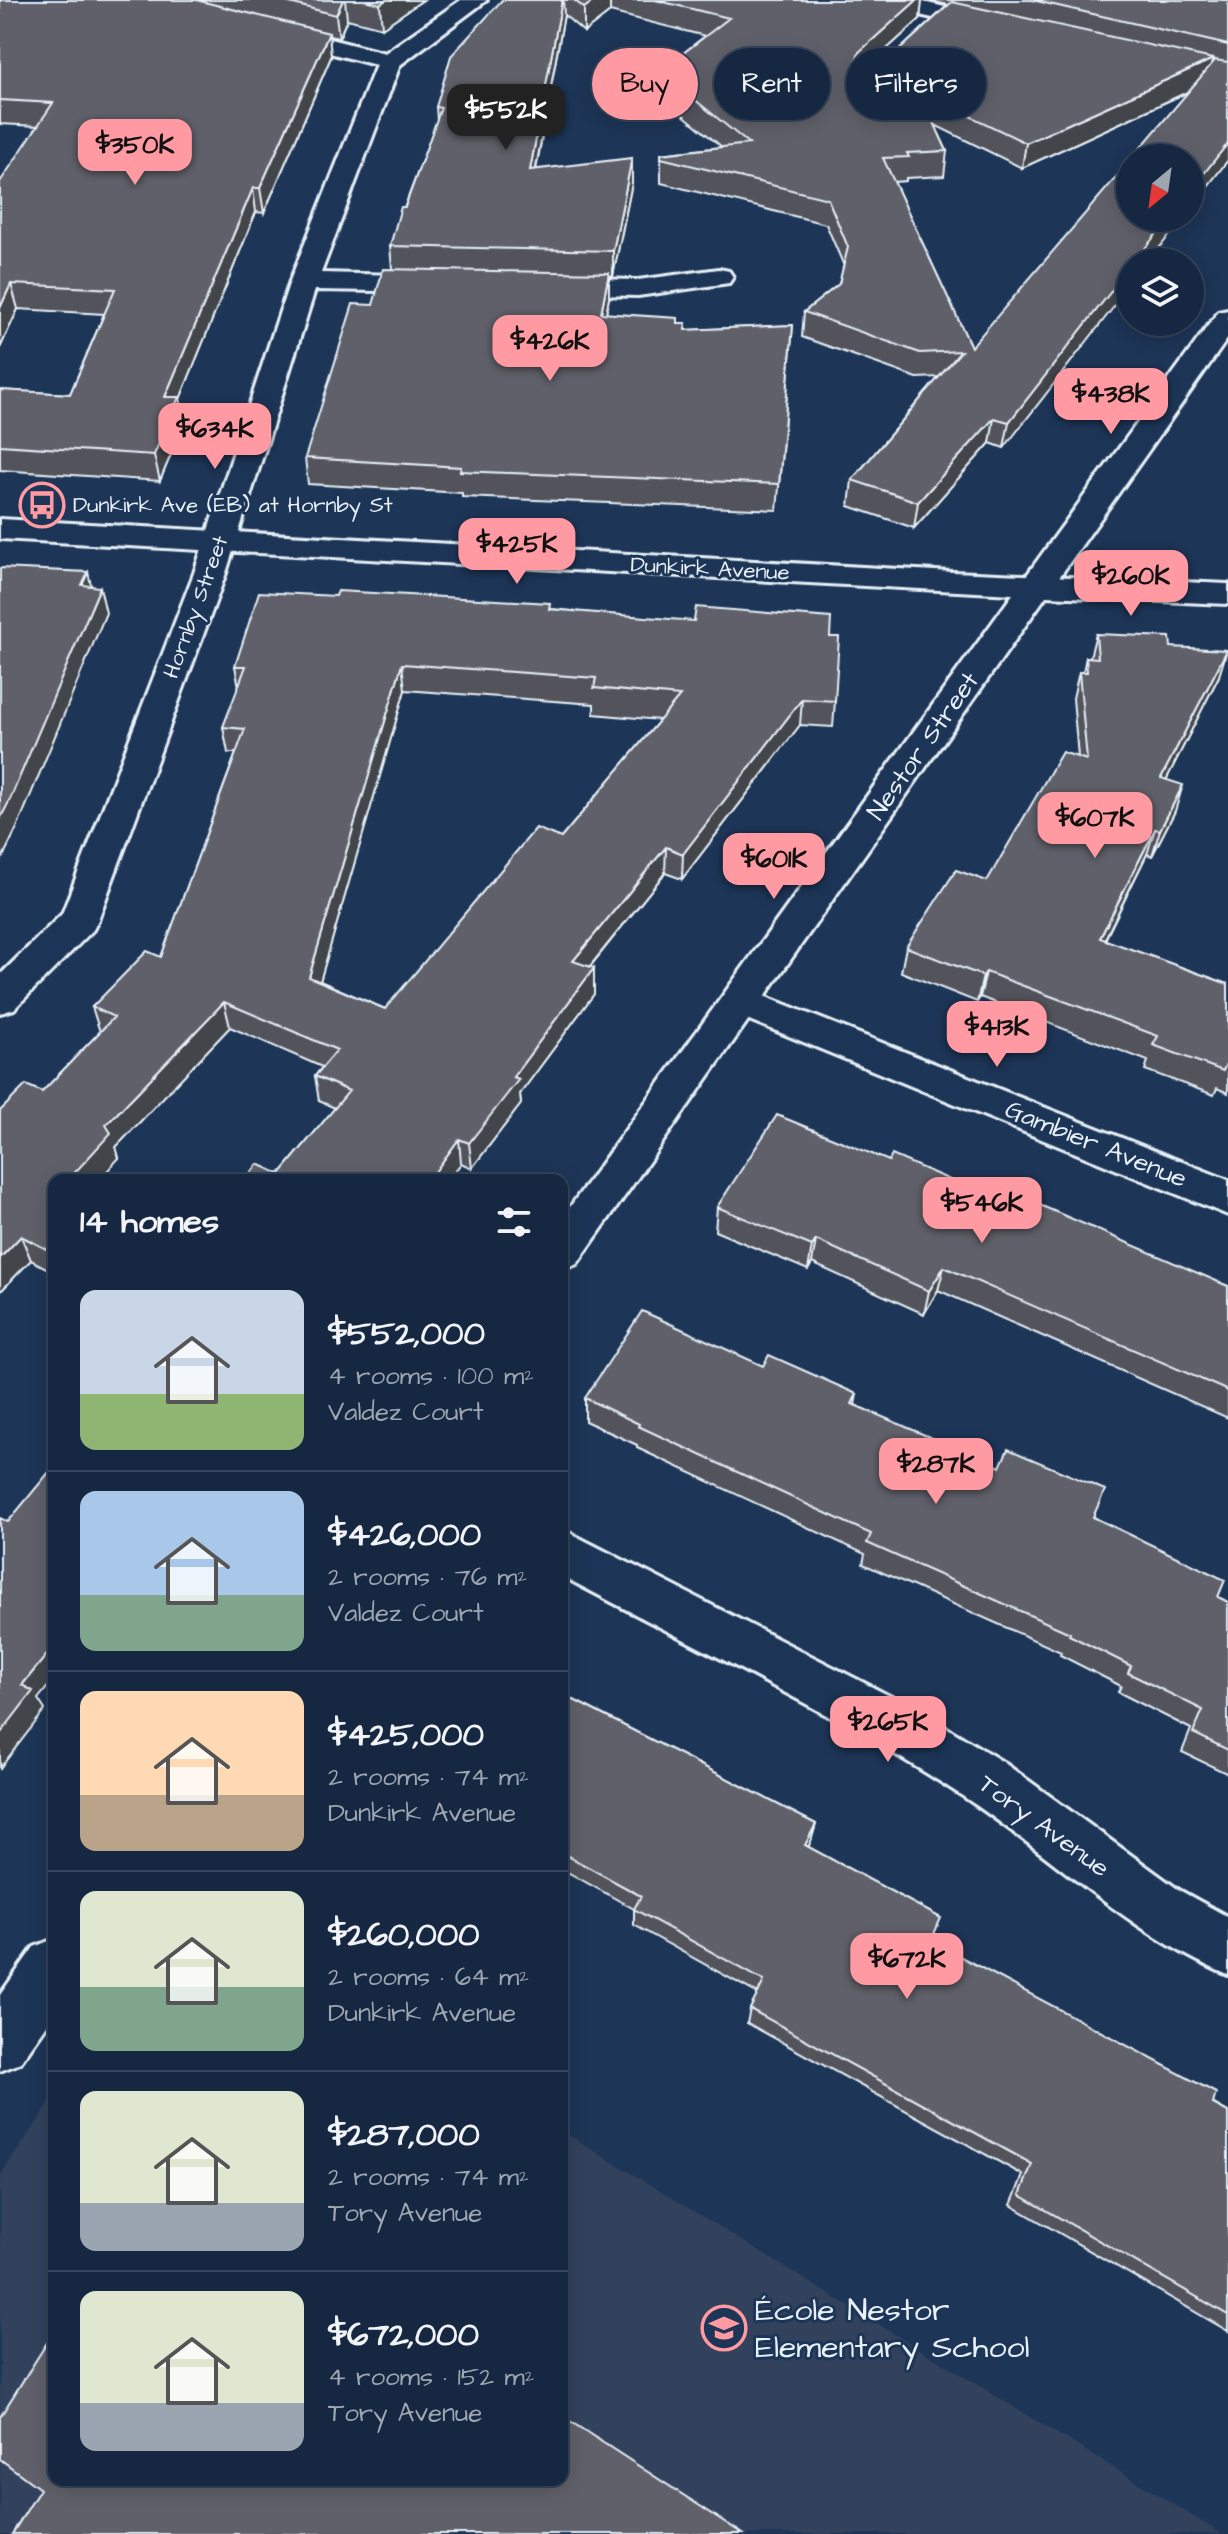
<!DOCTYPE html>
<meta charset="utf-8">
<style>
body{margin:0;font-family:"Architects Daughter",sans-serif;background:#1f3048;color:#f1f3f6;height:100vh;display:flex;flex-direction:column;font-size:30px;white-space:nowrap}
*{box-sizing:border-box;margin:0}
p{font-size:26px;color:#9ea6b1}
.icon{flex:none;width:44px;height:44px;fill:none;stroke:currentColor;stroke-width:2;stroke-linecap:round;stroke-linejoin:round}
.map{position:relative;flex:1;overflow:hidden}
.details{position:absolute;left:48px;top:1174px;width:520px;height:1312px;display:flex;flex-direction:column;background:#162841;border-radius:16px;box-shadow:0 4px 20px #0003,0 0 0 2px #35445a}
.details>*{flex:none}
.banner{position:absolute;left:592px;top:48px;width:516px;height:72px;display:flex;gap:16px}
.needle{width:52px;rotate:209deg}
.controls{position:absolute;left:1116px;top:144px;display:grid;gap:16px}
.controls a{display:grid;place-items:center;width:88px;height:88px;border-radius:50%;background:#162841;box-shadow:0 4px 20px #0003,0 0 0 2px #35445a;font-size:40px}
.price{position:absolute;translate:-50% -68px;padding:0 18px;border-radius:16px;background:#ff9aa2;color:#111;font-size:26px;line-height:52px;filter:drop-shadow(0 2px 4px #0008)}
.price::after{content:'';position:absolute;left:50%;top:48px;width:24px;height:18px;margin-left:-12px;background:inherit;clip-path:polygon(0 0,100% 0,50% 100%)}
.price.selected{background:#222;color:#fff}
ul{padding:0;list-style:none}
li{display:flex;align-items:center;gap:24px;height:200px;padding:0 32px}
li+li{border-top:2px solid #35445a}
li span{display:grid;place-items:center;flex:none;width:224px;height:160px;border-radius:16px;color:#555}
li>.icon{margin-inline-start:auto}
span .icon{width:96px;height:96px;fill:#fffc;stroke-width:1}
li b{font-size:34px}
h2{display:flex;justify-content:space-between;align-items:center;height:96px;padding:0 32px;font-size:34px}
.chip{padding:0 28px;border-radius:36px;background:#162841;box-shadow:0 4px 20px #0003,0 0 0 2px #35445a;font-size:28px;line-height:72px}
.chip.selected{background:#ff9aa2;color:#111}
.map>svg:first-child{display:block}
.built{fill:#31425d}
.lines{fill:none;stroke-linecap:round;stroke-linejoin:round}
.minor-casing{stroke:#e8f1f8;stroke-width:6}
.tertiary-casing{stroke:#e8f1f8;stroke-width:6}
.minor{fill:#1d3557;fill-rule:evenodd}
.tertiary{fill:#1d3557;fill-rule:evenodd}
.wall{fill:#53535b;stroke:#e8f1f8;stroke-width:2;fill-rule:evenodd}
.shaded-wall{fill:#43444a;stroke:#e8f1f8;stroke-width:2}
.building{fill:#60616a;stroke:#e8f1f8;stroke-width:2;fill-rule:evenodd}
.labels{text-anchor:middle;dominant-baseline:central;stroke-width:6;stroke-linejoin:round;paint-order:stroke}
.far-poi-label{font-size:22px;fill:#e8f1f8;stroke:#1d3557;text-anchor:start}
.far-street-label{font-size:22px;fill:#e8f1f8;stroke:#1d3557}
.street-label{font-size:26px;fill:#e8f1f8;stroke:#1d3557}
.near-poi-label{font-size:32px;fill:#e8f1f8;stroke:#1d3557;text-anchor:start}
</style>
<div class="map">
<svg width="1228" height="2534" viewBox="0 0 1228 2534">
<rect width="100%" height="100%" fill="#1d3557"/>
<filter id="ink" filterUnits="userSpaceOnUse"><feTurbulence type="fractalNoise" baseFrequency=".0125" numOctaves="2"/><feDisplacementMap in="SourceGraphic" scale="16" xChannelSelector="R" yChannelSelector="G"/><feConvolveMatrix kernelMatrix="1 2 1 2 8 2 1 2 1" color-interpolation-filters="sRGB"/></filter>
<g filter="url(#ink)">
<path class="built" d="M 54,2097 L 54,2480 L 562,2480 L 562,2131 L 1222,2534 L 0,2534 L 0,2176 Z"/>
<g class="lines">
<g class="minor-casing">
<path id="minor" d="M 461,0 L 487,0 L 400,65 L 321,273 L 438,276 L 448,278 L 452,284 L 448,290 L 438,292 L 315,290 L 226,573 L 98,920 L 93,930 L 14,1009 L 0,1013 L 0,975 L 62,914 L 194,573 L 290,281 L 376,65 L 263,36 L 259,31 L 263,26 L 271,24 L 385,53 Z
M 872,0 L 914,0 L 1007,21 L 1011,26 L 1007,31 L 999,33 L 875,5 Z
M 719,269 L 729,271 L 733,277 L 729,283 L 638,296 L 550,294 L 540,292 L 536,286 L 540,280 L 550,278 L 638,280 Z
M 1228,310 L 1228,338 L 1048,593 L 1036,596 L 1024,593 L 1020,586 L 1024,579 L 1218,312 Z
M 741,987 L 1228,1180 L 1228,1215 L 727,1011 L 721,1001 L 727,991 Z
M 562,1529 L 921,1712 L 1003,1762 L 1179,1890 L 1228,1917 L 1228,1975 C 1128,1933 1051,1854 961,1795 C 834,1713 696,1647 562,1576 Z"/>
</g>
<g class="tertiary-casing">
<path id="tertiary" d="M 0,519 L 953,572 L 1228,584 L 1228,604 L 1046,596 L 577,1264 L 562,1270 L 562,1218 L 1013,594 L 0,539 Z
M 54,1939 L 54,2015 L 20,2063 L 0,2071 L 0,1995 L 34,1947 Z"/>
</g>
<use href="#minor" class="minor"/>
<use href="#tertiary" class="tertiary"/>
</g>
<path class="wall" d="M 0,0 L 423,0 L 382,28 L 347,19 L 339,38 L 329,36 L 331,57 L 264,213 L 256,212 L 180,399 L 184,423 L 160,481 L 0,470 L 0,390 L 70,394 L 104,314 L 18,309 L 0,348 L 38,126 L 0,124 Z
M 502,0 L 922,0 L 920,19 L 867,67 L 882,66 L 948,5 L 927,0 L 1228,0 L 1228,160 L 1190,209 L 1188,92 L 1022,168 L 935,125 L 947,151 L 944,176 L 906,178 L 906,181 L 894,182 L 971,347 L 1130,218 L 1183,218 L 1148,262 L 1130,262 L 1004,448 L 990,443 L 914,528 L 849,506 L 852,480 L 939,377 L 917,378 L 802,337 L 804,312 L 839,284 L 844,266 L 826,224 L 661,183 L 661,154 L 722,147 L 659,95 L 660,71 L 705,36 L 610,12 L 584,32 L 564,15 L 536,170 L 632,183 L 613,276 L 609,276 L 609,298 L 606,314 L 678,323 L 686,330 L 793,325 L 777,510 L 462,497 L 462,493 L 308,484 L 305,458 L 373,305 L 392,269 L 390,246 L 437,120 L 436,107 Z
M 551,609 L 830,637 L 835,701 L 833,727 L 800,725 L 682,879 L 665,873 L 590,967 L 594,994 L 520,1094 L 521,1104 L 472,1168 L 461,1163 L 449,1180 L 245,1180 L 280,1174 L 335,1108 L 319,1101 L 315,1076 L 322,1067 L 230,1027 L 116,1147 L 119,1158 L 54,1180 L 54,1272 L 31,1260 L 0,1292 L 42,1092 L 100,1032 L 92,1007 L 161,957 L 236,753 L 228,753 L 223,727 L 239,687 L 235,666 ZM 405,690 L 594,704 L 594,714 L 660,720 L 561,838 L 385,1009 L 320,981 Z
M 1096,634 L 1171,647 L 1219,676 L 1166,780 L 1175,811 L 1152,856 L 1147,854 L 1105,940 L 1228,984 L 1228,1093 L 1217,1088 L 1214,1095 L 1145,1070 L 1148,1061 L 980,997 L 977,1002 L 901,972 L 906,947 L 987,881 L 1078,757 L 1073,698 L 1079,672 L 1083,672 L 1086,657 L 1090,657 Z
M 889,1161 L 1228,1286 L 1228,1418 L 938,1290 L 924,1314 L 812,1263 L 808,1270 L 715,1231 L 717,1207 Z
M 763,1366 L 857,1394 L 855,1405 L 1094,1517 L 1218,1597 L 1228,1602 L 1228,1774 L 1182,1752 L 1191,1729 L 1118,1692 L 1121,1686 L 1060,1655 L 1061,1652 L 863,1564 L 865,1554 L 637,1448 L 637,1445 L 585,1421 L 585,1398 Z
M 562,1694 L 816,1824 L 811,1841 L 808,1847 L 931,1941 L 1228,2112 L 1228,2331 L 1011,2205 L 1023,2175 L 747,2023 L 750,2009 L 758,1994 L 634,1925 L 634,1909 L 562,1869 Z"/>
<path class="shaded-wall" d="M 343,0 L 345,0 L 347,19 L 339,38 L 336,15 Z
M 386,0 L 423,0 L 382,28 L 380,4 Z
M 562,0 L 563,0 L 564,15 L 531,195 L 530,170 Z
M 595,0 L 610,0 L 610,12 L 584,32 L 584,8 Z
M 917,0 L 922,0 L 920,19 L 857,76 L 856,61 L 859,52 Z
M 329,33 L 331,57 L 264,213 L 260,188 Z
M 1213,59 L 1207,83 L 1022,168 L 1026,143 Z
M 1228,143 L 1228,160 L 1190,209 L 1190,191 Z
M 632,158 L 632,183 L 613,276 L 613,251 Z
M 253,188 L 256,212 L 180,399 L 184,423 L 160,481 L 154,455 L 165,397 Z
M 1169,218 L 1183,218 L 1148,262 L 1134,262 Z
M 1130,267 L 1130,286 L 1004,448 L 1009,422 Z
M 609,273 L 609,298 L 601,339 L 601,313 Z
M 11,284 L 18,309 L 0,348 L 0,308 Z
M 994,418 L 990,443 L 914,528 L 918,502 Z
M 88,572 L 94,598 L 82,585 Z
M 100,587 L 106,613 L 17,828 L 0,863 L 0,819 Z
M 1227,650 L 1219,676 L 1154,804 L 1161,778 Z
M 402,664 L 405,690 L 314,1002 L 309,977 Z
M 802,699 L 800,725 L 682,879 L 683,854 Z
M 1183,785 L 1175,811 L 1152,856 L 1160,830 Z
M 1155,829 L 1147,854 L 1093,963 L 1100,938 Z
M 666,847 L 665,873 L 574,986 L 573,961 Z
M 594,968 L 594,994 L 520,1094 L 521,1104 L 472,1168 L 469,1143 L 513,1077 Z
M 986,972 L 980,997 L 977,1002 L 983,976 Z
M 224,1002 L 230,1027 L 116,1147 L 119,1158 L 99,1180 L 69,1180 L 106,1125 Z
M 459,1139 L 461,1163 L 449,1180 L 429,1180 Z
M 21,1236 L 31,1260 L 0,1292 L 0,1258 Z
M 816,1240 L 812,1263 L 808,1270 L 812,1246 Z
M 944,1267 L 938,1290 L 924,1314 L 929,1291 Z
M 54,1646 L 54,1679 L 38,1699 L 45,1710 L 0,1768 L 0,1734 L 22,1685 Z
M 816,1824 L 811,1841 L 801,1862 L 805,1845 Z"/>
<path class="building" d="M 0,0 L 196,0 L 329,33 L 260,188 L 253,188 L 165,397 L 179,397 L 154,455 L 0,445 L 0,390 L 70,394 L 115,289 L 11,284 L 0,308 L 0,182 L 53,103 L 0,100 Z
M 278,0 L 343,0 L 336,15 Z
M 364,0 L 386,0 L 380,4 Z
M 502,0 L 562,0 L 530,170 L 632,158 L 613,251 L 390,246 L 401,207 L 405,207 L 441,108 L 436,107 L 451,56 Z
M 574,0 L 595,0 L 584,8 Z
M 655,0 L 917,0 L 859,52 L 856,61 L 861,67 L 882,66 L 952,2 L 1213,59 L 1026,143 L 920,92 L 947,151 L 907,153 L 909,157 L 883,158 L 971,347 L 1130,161 L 1130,218 L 1169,218 L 1134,262 L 1130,262 L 1130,267 L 1009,422 L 994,418 L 918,502 L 852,480 L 961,351 L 920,353 L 804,312 L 839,284 L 848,247 L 828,199 L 661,158 L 661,154 L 749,144 L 660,71 L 729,18 Z
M 1032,0 L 1228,0 L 1228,45 Z
M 1215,60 L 1228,62 L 1228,143 L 1190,191 L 1190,158 L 1132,158 Z
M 383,269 L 609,273 L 601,313 L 678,318 L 678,323 L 686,323 L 685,330 L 793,325 L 779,484 L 460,471 L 461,467 L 305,458 L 353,304 L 373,305 Z
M 0,568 L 88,572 L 82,585 L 100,587 L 9,802 L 0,819 Z
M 338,591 L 550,603 L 549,609 L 694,621 L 696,607 L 831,618 L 830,637 L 839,637 L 835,701 L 802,699 L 683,854 L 666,847 L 573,961 L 594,968 L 513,1077 L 519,1079 L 469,1143 L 459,1139 L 429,1180 L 245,1180 L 258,1164 L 280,1174 L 349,1091 L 315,1076 L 337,1050 L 224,1002 L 106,1125 L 111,1133 L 69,1179 L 71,1180 L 54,1180 L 54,1253 L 21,1236 L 0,1258 L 0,1111 L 26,1085 L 42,1092 L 114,1017 L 92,1007 L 147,951 L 161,957 L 245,729 L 223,727 L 246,666 L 235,666 L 259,592 L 336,596 ZM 402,664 L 596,678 L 594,688 L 680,696 L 561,838 L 536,828 L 385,1009 L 309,977 Z
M 1096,634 L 1170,637 L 1171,647 L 1227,650 L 1161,778 L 1183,785 L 1160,830 L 1155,829 L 1100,938 L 1228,984 L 1228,1064 L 1226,1064 L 1223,1071 L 1153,1045 L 1158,1036 L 986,972 L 983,976 L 906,947 L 956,870 L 987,881 L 1062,752 L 1087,760 L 1079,672 L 1087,672 L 1086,657 L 1098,658 Z
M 777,1115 L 889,1161 L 892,1155 L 1013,1207 L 1019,1196 L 1228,1286 L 1228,1391 L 944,1267 L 929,1291 L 816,1240 L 812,1246 L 717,1207 Z
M 642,1311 L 763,1366 L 769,1355 L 857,1394 L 852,1404 L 1000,1467 L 1008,1449 L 1105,1490 L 1093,1517 L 1225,1580 L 1218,1597 L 1228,1602 L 1228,1750 L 1193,1733 L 1203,1710 L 1128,1673 L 1131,1666 L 1069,1635 L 1070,1633 L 867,1543 L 871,1534 L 638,1426 L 639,1424 L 585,1398 Z
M 54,1466 L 54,1646 L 22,1685 L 33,1691 L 0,1734 L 0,1518 L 8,1522 Z
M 562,1694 L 816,1824 L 805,1845 L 941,1918 L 931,1941 L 1216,2093 L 1213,2104 L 1228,2112 L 1228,2315 L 1020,2195 L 1032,2164 L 750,2009 L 764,1981 L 634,1909 L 641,1896 L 562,1853 Z
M 50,2338 L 54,2341 L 54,2480 L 562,2480 L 562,2416 L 743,2534 L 12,2534 L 40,2489 L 0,2459 L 0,2417 Z"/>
</g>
<defs>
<g id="bus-ring" transform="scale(2.3)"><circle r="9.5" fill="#1d3557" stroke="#ff9aa2" stroke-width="1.5"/><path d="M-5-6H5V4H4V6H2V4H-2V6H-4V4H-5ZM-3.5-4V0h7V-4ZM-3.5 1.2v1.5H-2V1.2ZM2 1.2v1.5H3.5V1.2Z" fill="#ff9aa2"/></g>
<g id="school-ring" transform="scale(2.3)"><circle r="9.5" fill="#1d3557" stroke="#ff9aa2" stroke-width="1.5"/><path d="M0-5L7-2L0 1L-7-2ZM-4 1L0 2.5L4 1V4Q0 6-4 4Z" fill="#ff9aa2"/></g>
</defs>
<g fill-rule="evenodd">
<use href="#bus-ring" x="42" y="505"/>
<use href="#school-ring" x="724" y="2328"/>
</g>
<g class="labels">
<g class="far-poi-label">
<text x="73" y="505">Dunkirk Ave (EB) at Hornby St</text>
</g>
<g class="far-street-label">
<text transform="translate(710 569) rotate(3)">Dunkirk Avenue</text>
<text transform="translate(196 607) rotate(-70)">Hornby Street</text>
</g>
<g class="street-label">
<text transform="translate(923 746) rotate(-55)">Nestor Street</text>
<text transform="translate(1096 1144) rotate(22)">Gambier Avenue</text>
<text transform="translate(1044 1826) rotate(36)">Tory Avenue</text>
</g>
<g class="near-poi-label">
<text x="755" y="2310">École Nestor<tspan x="755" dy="37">Elementary School</tspan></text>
</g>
</g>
</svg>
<div class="controls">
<a><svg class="needle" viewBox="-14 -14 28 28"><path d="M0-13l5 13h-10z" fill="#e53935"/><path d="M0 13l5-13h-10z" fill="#9ea6b1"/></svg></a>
<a><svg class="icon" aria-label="layers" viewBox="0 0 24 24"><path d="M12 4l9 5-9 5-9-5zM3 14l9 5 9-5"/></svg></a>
</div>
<b class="price selected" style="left:506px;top:152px">$552K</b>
<b class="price" style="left:135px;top:187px">$350K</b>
<b class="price" style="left:550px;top:383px">$426K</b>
<b class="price" style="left:1111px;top:436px">$438K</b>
<b class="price" style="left:215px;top:471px">$634K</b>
<b class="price" style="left:517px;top:586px">$425K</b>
<b class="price" style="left:1131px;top:618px">$260K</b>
<b class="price" style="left:1095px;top:860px">$607K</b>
<b class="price" style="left:774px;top:901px">$601K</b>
<b class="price" style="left:997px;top:1069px">$413K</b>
<b class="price" style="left:982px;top:1245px">$546K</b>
<b class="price" style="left:936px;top:1506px">$287K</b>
<b class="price" style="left:888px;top:1764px">$265K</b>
<b class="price" style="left:907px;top:2001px">$672K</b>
<div class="banner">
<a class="chip selected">Buy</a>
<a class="chip">Rent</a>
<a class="chip">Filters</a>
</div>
<section class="details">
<h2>14 homes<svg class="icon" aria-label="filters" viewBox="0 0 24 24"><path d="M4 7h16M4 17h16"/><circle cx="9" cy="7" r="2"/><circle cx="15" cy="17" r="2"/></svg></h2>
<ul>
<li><span style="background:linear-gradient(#c9d6e8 65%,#8fb573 0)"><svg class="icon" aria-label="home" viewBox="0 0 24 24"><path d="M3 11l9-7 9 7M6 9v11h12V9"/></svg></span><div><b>$552,000</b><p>4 rooms · 100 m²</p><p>Valdez Court</p></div></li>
<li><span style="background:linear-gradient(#a9c7e8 65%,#7fa58c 0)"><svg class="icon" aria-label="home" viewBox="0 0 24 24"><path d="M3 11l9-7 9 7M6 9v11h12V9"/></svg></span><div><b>$426,000</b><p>2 rooms · 76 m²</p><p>Valdez Court</p></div></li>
<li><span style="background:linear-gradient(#ffd9b3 65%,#b9a48a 0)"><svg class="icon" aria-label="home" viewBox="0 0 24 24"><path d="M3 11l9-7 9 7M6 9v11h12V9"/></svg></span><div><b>$425,000</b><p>2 rooms · 74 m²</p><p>Dunkirk Avenue</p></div></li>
<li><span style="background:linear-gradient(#dfe7d0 60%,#7fa58c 0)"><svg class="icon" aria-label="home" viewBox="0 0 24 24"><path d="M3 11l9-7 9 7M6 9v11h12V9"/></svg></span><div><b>$260,000</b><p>2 rooms · 64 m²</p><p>Dunkirk Avenue</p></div></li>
<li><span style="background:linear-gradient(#dfe7d0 70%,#9aa5b1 0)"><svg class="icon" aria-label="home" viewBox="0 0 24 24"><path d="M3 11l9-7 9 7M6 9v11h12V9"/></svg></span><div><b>$287,000</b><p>2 rooms · 74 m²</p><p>Tory Avenue</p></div></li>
<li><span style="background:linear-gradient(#dfe7d0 70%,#9aa5b1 0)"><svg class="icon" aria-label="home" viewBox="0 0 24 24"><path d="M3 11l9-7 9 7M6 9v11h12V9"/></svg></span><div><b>$672,000</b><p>4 rooms · 152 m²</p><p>Tory Avenue</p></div></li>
</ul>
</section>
</div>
